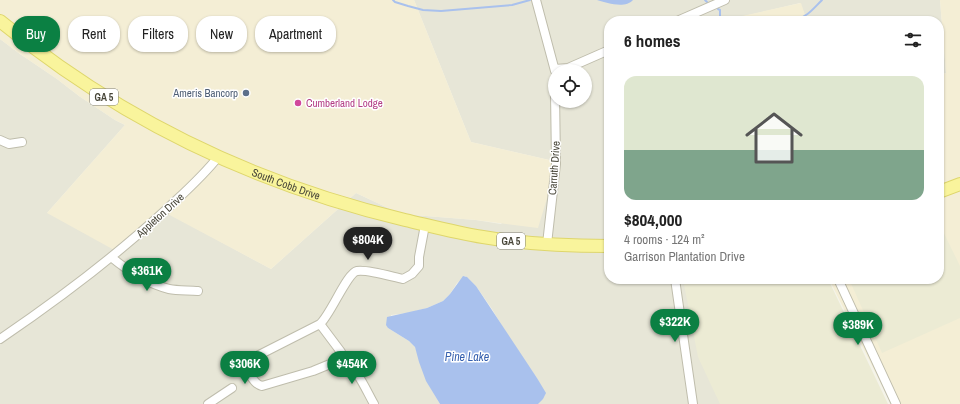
<!DOCTYPE html>
<meta charset="utf-8">
<style>
body{margin:0;font-family:"Archivo Narrow",sans-serif;background:#f6f6f6;color:#222;height:100vh;display:flex;flex-direction:column;font-size:15px;white-space:nowrap}
*{box-sizing:border-box;margin:0}
p{font-size:13px;color:#767676}
.icon{flex:none;width:22px;height:22px;fill:none;stroke:currentColor;stroke-width:2;stroke-linecap:round;stroke-linejoin:round}
.map{position:relative;flex:1;overflow:hidden}
.panel{position:absolute;left:604px;top:16px;width:340px;height:268px;display:flex;flex-direction:column;background:#fff;border-radius:16px;box-shadow:0 1px 3px #0004}
.panel>*{flex:none}
.hud{position:absolute;left:12px;top:16px;width:380px;height:36px;display:flex;gap:8px}
.fabs{position:absolute;left:548px;top:64px;display:grid;gap:8px}
.fabs a{display:grid;place-items:center;width:44px;height:44px;border-radius:50%;background:#fff;box-shadow:0 1px 3px #0004;font-size:20px}
.price{position:absolute;translate:-50% -34px;padding:0 9px;border-radius:14px;background:#0b8043;color:#fff;font-size:13px;line-height:26px;filter:drop-shadow(0 1px 2px #0008)}
.price::after{content:'';position:absolute;left:50%;top:24px;width:12px;height:9px;margin-left:-6px;background:inherit;clip-path:polygon(0 0,100% 0,50% 100%)}
.price.active{background:#222;color:#fff}
ul{padding:0;list-style:none}
li{display:grid;align-content:center;gap:8px;height:212px;padding:0 20px}
li span{display:grid;place-items:center;height:124px;border-radius:12px;color:#555}
li>.icon{margin-inline-start:auto}
span .icon{width:72px;height:72px;fill:#fffc;stroke-width:1}
li b{font-size:17px}
h2{display:flex;justify-content:space-between;align-items:center;height:48px;padding:0 20px;font-size:17px}
.tag{padding:0 14px;border-radius:16px;background:#fff;box-shadow:0 1px 3px #0004;font-size:14px;line-height:36px}
.tag.active{background:#0b8043;color:#fff}
.map>svg:first-child{display:block}
.residential{fill:#e7e6d7;fill-rule:evenodd}
.commercial{fill:#f4eed5}
.education{fill:#ecebd4}
.water{fill:#a9c1ed}
.lines{fill:none;stroke-linecap:round;stroke-linejoin:round}
.stream{stroke:#a9c1ed;stroke-width:2}
.street-casing{stroke:#bfbdac;stroke-width:10}
.primary-casing{stroke:#ded66c;stroke-width:14}
.street{stroke:#fff;stroke-width:8}
.primary{stroke:#f9f49c;stroke-width:12}
.service-dot{fill:#5c6f8a;stroke:#fff;stroke-width:1.5}
.hotel-dot{fill:#d1479c;stroke:#fff;stroke-width:1.5}
.labels{text-anchor:middle;dominant-baseline:central;stroke-width:3;stroke-linejoin:round;paint-order:stroke}
.shield{fill:#fff;stroke:#7e7d74;stroke-width:1}
.shield-label{font-size:10px;font-weight:bold;fill:#474538}
.service-label{font-size:11px;fill:#4e5e75;stroke:#fff;text-anchor:end}
.hotel-label{font-size:11px;fill:#b23c85;stroke:#fff;text-anchor:start}
.street-label{font-size:11px;fill:#474538;stroke:#fff}
.water-label{font-size:12px;font-style:italic;fill:#355fae;stroke:#fff}
</style>
<div class="map">
<svg width="960" height="404" viewBox="0 0 960 404">
<rect width="100%" height="100%" fill="#f4f3e9"/>
<path class="residential" d="M 414,0 L 940,0 L 946,73 L 939,75 L 939,21 L 807,21 L 800,3 L 723,21 L 609,21 L 609,279 L 695,279 L 738,404 L 538,404 L 545,395 L 537,378 L 511,341 L 492,309 L 476,286 L 465,276 L 457,283 L 450,294 L 443,301 L 427,308 L 408,313 L 391,315 L 388,328 L 409,341 L 415,347 L 430,387 L 440,404 L 0,404 L 0,39 L 20,54 L 57,79 L 79,96 L 115,120 L 125,125 L 47,213 L 162,210 L 271,269 L 356,193 L 401,214 L 476,220 L 501,224 L 558,162 L 471,142 ZM 555,71 L 585,71 L 585,101 L 555,101 Z"/>
<path class="commercial" d="M 0,0 L 414,0 L 471,142 L 558,162 L 538,228 L 476,220 L 401,214 L 356,193 L 271,269 L 162,211 L 116,251 L 47,213 L 125,125 L 115,120 L 79,96 L 57,79 L 20,54 L 0,39 Z
M 940,0 L 960,0 L 960,404 L 891,404 L 829,279 L 939,279 L 939,75 L 946,73 Z
M 801,3 L 807,21 L 723,21 L 724,20 Z"/>
<path class="education" d="M 939,223 L 960,266 L 960,318 L 882,353 L 849,279 L 939,279 Z
M 683,279 L 828,279 L 888,404 L 720,404 L 698,357 Z"/>
<path class="water" d="M 597,0 L 633,0 C 625,9 607,3 597,0 Z
M 463,276 L 467,277 L 476,286 L 537,378 L 546,393 L 543,399 L 538,404 L 440,404 L 426,381 L 419,362 L 415,347 L 409,341 L 388,328 L 386,325 L 387,317 L 427,308 L 443,301 L 450,294 Z"/>
<g class="lines">
<path class="stream" d="M 393,0 L 395,2 L 408,6 L 423,10 L 441,11 L 512,5 L 530,0
M 705,0 L 707,2
M 718,9 L 720,10 L 720,21
M 794,21 C 808,16 812,10 822,0"/>
<g class="street-casing">
<path id="street" d="M 536,0 L 555,71
M 677,21 L 725,0
M 555,69 L 568,68 L 609,50
M 0,140 L 9,144 L 22,142
M 547,244 L 556,164 L 555,92
M 111,257 C 128,271 147,284 169,289 C 178,291 189,290 198,291
M 675,279 L 693,404
M 838,279 L 896,404
M 320,324 L 341,352 L 340,356
M 0,339 C 59,299 117,255 169,207 C 186,191 204,175 218,157
M 340,356 L 335,362 L 313,371 L 262,386 C 254,384 245,370 250,362 C 251,360 255,358 257,356 L 320,324 C 331,314 347,273 357,271 C 367,269 393,277 403,279 L 412,274 L 419,266 L 419,257 L 425,225
M 340,356 C 356,366 365,388 374,404
M 208,404 L 232,388"/>
</g>
<g class="primary-casing">
<g id="primary">
<path id="s1" d="M 0,21 C 120,120 254,184 405,220 C 431,226 457,233 483,237 C 524,244 567,246 609,246"/>
<path d="M 939,192 L 960,184"/>
</g>
</g>
<use href="#street" class="street"/>
<use href="#primary" class="primary"/>
</g>
<circle class="service-dot" cx="246" cy="93" r="4"/>
<circle class="hotel-dot" cx="298" cy="103" r="4"/>
<g class="labels">
<g class="shield">
<rect x="90" y="89" width="28" height="16" rx="3"/>
<rect x="497" y="233" width="28" height="16" rx="3"/>
</g>
<g class="shield-label">
<text x="104" y="97">GA 5</text>
<text x="511" y="241">GA 5</text>
</g>
<g class="service-label">
<text x="238" y="93">Ameris Bancorp</text>
</g>
<g class="hotel-label">
<text x="306" y="103">Cumberland Lodge</text>
</g>
<g class="street-label">
<text transform="translate(554 168) rotate(-86)">Carruth Drive</text>
<text stroke="none"><textPath href="#s1" startOffset="331">South Cobb Drive</textPath></text>
<text transform="translate(160 215) rotate(-42)">Appleton Drive</text>
</g>
<g class="water-label">
<text x="467" y="357">Pine Lake</text>
</g>
</g>
</svg>
<div class="fabs">
<a><svg class="icon" aria-label="locate" viewBox="0 0 24 24"><circle cx="12" cy="12" r="6"/><path d="M12 2v4M12 18v4M2 12h4M18 12h4"/></svg></a>
</div>
<b class="price active" style="left:368px;top:261px">$804K</b>
<b class="price" style="left:147px;top:292px">$361K</b>
<b class="price" style="left:675px;top:343px">$322K</b>
<b class="price" style="left:858px;top:346px">$389K</b>
<b class="price" style="left:245px;top:385px">$306K</b>
<b class="price" style="left:352px;top:385px">$454K</b>
<div class="hud">
<a class="tag active">Buy</a>
<a class="tag">Rent</a>
<a class="tag">Filters</a>
<a class="tag">New</a>
<a class="tag">Apartment</a>
</div>
<section class="panel">
<h2>6 homes<svg class="icon" aria-label="filters" viewBox="0 0 24 24"><path d="M4 7h16M4 17h16"/><circle cx="9" cy="7" r="2"/><circle cx="15" cy="17" r="2"/></svg></h2>
<ul>
<li><span style="background:linear-gradient(#dfe7d0 60%,#7fa58c 0)"><svg class="icon" aria-label="home" viewBox="0 0 24 24"><path d="M3 11l9-7 9 7M6 9v11h12V9"/></svg></span><div><b>$804,000</b><p>4 rooms · 124 m²</p><p>Garrison Plantation Drive</p></div></li>
</ul>
</section>
</div>
